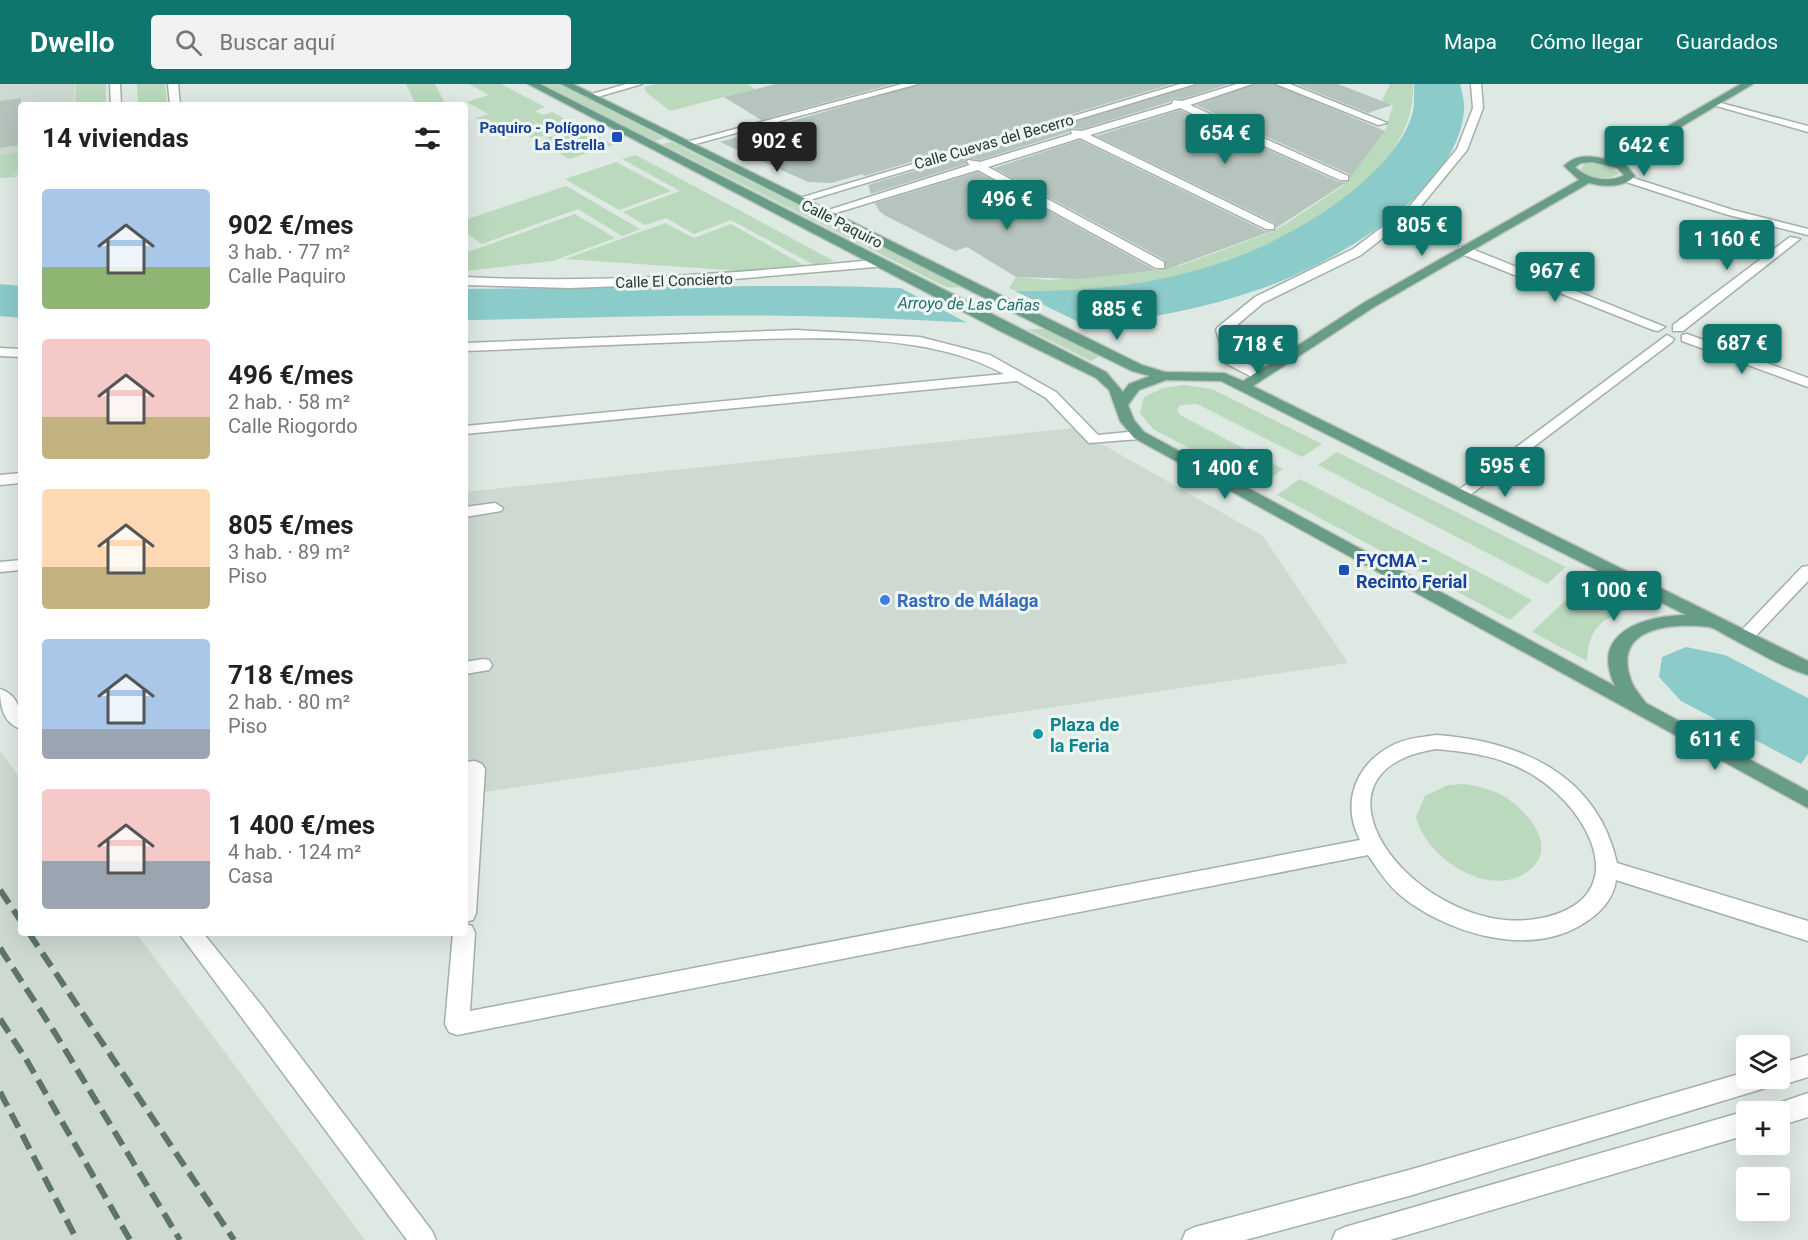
<!DOCTYPE html>
<html lang="es">
<meta charset="utf-8">
<style>
body{margin:0;font-family:Roboto,sans-serif;background:#f2f2f2;color:#222;height:100vh;display:flex;flex-direction:column;font-size:22px;white-space:nowrap}
*{box-sizing:border-box;margin:0}
p{font-size:20px;color:#767676}
.icon{flex:none;width:33px;height:33px;fill:none;stroke:currentColor;stroke-width:2;stroke-linecap:round;stroke-linejoin:round}
.map{position:relative;flex:1;overflow:hidden}
.side{position:absolute;left:18px;top:18px;width:450px;height:834px;display:flex;flex-direction:column;background:#fff;border-radius:6px;box-shadow:0 6px 24px #0002}
.side>*{flex:none}
.tools{position:absolute;left:1736px;top:951px;display:grid;gap:12px}
.tools a{display:grid;place-items:center;width:54px;height:54px;border-radius:6px;background:#fff;box-shadow:0 6px 24px #0002;font-size:30px}
.price{position:absolute;translate:-50% -51px;padding:0 14px;border-radius:6px;background:#0f766e;color:#fff;font-size:20px;line-height:39px;filter:drop-shadow(0 2px 3px #0008)}
.price::after{content:'';position:absolute;left:50%;top:36px;width:18px;height:14px;margin-left:-9px;background:inherit;clip-path:polygon(0 0,100% 0,50% 100%)}
.price.active{background:#222;color:#fff}
ul{padding:0;list-style:none}
li{display:flex;align-items:center;gap:18px;height:150px;padding:0 24px}
li span{display:grid;place-items:center;flex:none;width:168px;height:120px;border-radius:6px;color:#555}
li>.icon{margin-inline-start:auto}
span .icon{width:72px;height:72px;fill:#fffc;stroke-width:1}
li b{font-size:26px}
h2{display:flex;justify-content:space-between;align-items:center;height:72px;padding:0 24px;font-size:26px}
header{display:flex;align-items:center;gap:36px;box-sizing:border-box;height:84px;padding:0 30px;background:#0f766e;color:#fff}
header strong{font-size:28px}
nav{display:flex;gap:33px;margin-inline-start:auto;font-size:21px}
.search{width:420px;height:54px;background:#f2f2f2;display:flex;align-items:center;gap:15px;box-sizing:border-box;padding:0 21px;border-radius:6px;color:#767676;font-size:22px}
.map>svg:first-child{display:block}
.built{fill:#ced9d2}
.green{fill:#bad9bd}
.water{fill:#8bcbca}
.pier{fill:#dfe9e3}
.building{fill:#b5c4bc}
.lines{fill:none;stroke-linecap:round;stroke-linejoin:round}
.minor-casing{stroke:#a3b0a9;stroke-width:3}
.major-casing{stroke:#bdc3c0;stroke-width:3}
.minor{fill:#fff;fill-rule:evenodd}
.major{fill:#679c86;fill-rule:evenodd}
.rail{stroke:#5c7469;stroke-width:6;stroke-dasharray:16 8;stroke-linecap:butt}
.transit-dot{fill:#1a4fb4;stroke:#eff6f2;stroke-width:2}
.shop-dot{fill:#3f7fe0;stroke:#eff6f2;stroke-width:2}
.culture-dot{fill:#0f9aa8;stroke:#eff6f2;stroke-width:2}
.labels{text-anchor:middle;dominant-baseline:central;stroke-width:6;stroke-linejoin:round;paint-order:stroke}
.far-transit-label{font-size:15px;font-weight:bold;fill:#164399;stroke:#eff6f2;text-anchor:end}
.far-street-label{font-size:15px;fill:#22382e;stroke:#eff6f2}
.far-water-label{font-size:16px;font-style:italic;fill:#216f6f;stroke:#eff6f2}
.transit-label{font-size:18px;font-weight:bold;fill:#164399;stroke:#eff6f2;text-anchor:start}
.shop-label{font-size:18px;font-weight:bold;fill:#366cbe;stroke:#eff6f2;text-anchor:start}
.culture-label{font-size:18px;font-weight:bold;fill:#0d838f;stroke:#eff6f2;text-anchor:start}
</style>
<header>
<strong>Dwello</strong>
<div class="search"><svg class="icon" aria-label="search" viewBox="0 0 24 24"><circle cx="10" cy="10" r="6"/><path d="M15 15l6 6"/></svg>Buscar aquí</div>
<nav><a>Mapa</a><a>Cómo llegar</a><a>Guardados</a></nav>
</header>
<div class="map">
<svg width="1808" height="1156" viewBox="0 0 1808 1156">
<rect width="100%" height="100%" fill="#dfe9e3"/>
<path class="built" d="M 0,0 L 75,0 L 74,21 L 21,21 L 21,92 L 0,94 Z
M 1074,344 L 1263,452 L 1348,579 L 465,711 L 465,408 Z
M 0,667 L 21,695 L 21,849 L 136,849 L 365,1156 L 0,1156 Z"/>
<path class="green" d="M 76,0 L 106,0 L 106,21 L 75,21 Z
M 137,0 L 165,0 L 167,21 L 138,21 Z
M 406,0 L 435,0 L 446,21 L 416,21 Z
M 469,0 L 501,0 L 545,23 L 535,27 L 543,31 L 552,28 L 613,61 L 569,75 L 538,57 L 558,50 L 527,33 L 553,49 L 534,55 L 523,49 L 509,53 L 476,34 L 488,30 L 467,18 L 489,11 Z
M 543,0 L 558,0 L 664,54 L 655,57 Z
M 657,0 L 747,0 L 755,5 L 670,27 L 647,9 L 644,3 Z
M 1390,0 L 1413,0 C 1418,109 1241,180 1153,198 C 1108,207 1063,207 1017,208 L 1009,204 L 1016,193 L 1050,196 L 1155,187 L 1179,182 L 1266,150 L 1284,141 L 1344,101 L 1385,47 L 1393,21 L 1382,17 Z
M 671,58 L 961,203 L 950,205 L 662,60 Z
M 21,68 L 21,87 L 13,88 L 12,91 L 21,92 L 0,94 L 0,71 Z
M 636,71 L 834,177 L 814,181 L 731,136 L 694,150 L 666,134 L 645,141 L 623,128 L 680,107 L 622,75 Z
M 616,78 L 671,107 L 619,126 L 565,95 Z
M 1585,79 L 1609,82 L 1619,89 C 1609,98 1590,93 1580,86 Z
M 566,102 L 640,145 L 622,152 L 578,125 L 482,160 L 465,148 L 465,136 Z
M 575,130 L 615,154 L 553,177 L 465,187 L 465,169 Z
M 665,139 L 694,154 L 731,140 L 805,182 L 744,187 L 565,175 Z
M 1027,245 L 1045,245 L 1100,272 L 1091,277 Z
M 1184,301 L 1212,305 L 1322,360 L 1302,373 L 1197,320 L 1180,321 L 1177,326 L 1180,331 L 1283,385 L 1260,402 L 1153,345 L 1140,329 L 1144,313 L 1163,304 Z
M 1337,368 L 1566,483 L 1547,500 L 1318,381 Z
M 1300,395 L 1532,516 L 1510,536 L 1277,411 Z
M 1589,494 L 1643,521 C 1610,530 1588,538 1587,577 L 1532,548 Z
M 1465,700 C 1477,702 1489,705 1500,710 C 1522,722 1559,758 1532,784 C 1495,819 1426,776 1416,733 L 1425,712 L 1448,701 Z"/>
<path class="water" d="M 1414,0 L 1460,0 C 1462,9 1465,18 1464,27 C 1457,110 1333,179 1263,204 C 1207,224 1148,235 1089,241 C 1069,243 1048,241 1028,240 C 964,240 902,234 838,233 C 714,229 589,234 465,236 L 465,205 C 580,204 695,202 810,202 C 1000,202 1165,238 1334,121 C 1364,100 1410,59 1414,21 C 1414,14 1414,7 1414,0 Z
M 0,200 L 21,202 L 21,234 L 0,232 Z
M 1686,563 L 1725,571 L 1808,614 L 1808,670 L 1801,680 L 1681,617 L 1659,593 L 1662,573 Z"/>
<path class="pier" d="M 897,202 L 1011,205 L 1091,244 L 975,243 Z"/>
<path class="building" d="M 776,0 L 893,0 L 761,36 L 724,13 Z
M 920,0 L 1172,0 L 864,92 L 863,90 L 831,99 L 808,98 L 720,58 Z
M 1197,0 L 1229,0 L 1182,15 L 1172,14 L 1170,18 L 1082,45 L 1071,44 L 1069,48 L 980,76 L 967,74 L 966,80 L 871,110 L 868,101 Z
M 1254,0 L 1274,0 L 1385,47 L 1350,94 L 1349,90 L 1196,21 Z
M 1296,0 L 1338,0 L 1392,21 L 1368,29 Z
M 21,14 L 21,61 L 0,64 L 0,17 Z
M 1180,26 L 1339,98 L 1347,98 L 1276,144 L 1275,139 L 1096,52 Z
M 1080,56 L 1265,147 L 1272,147 L 1165,186 L 1165,176 L 994,84 Z
M 978,88 L 1155,186 L 1161,186 L 1078,195 L 1016,193 L 967,163 L 955,167 L 886,132 L 879,127 L 875,119 Z"/>
<g class="lines">
<g class="minor-casing">
<path id="minor" d="M 110,0 L 120,0 L 121,21 L 111,21 Z
M 168,0 L 178,0 L 180,21 L 170,21 Z
M 626,0 L 642,0 L 590,15 L 585,12 Z
M 902,0 L 918,0 L 688,62 L 679,60 Z
M 1180,0 L 1195,0 L 803,118 L 793,116 Z
M 1237,0 L 1252,0 L 1190,21 L 1348,92 L 1348,96 L 1340,96 L 1180,24 L 1090,51 L 1274,141 L 1274,145 L 1266,145 L 1080,54 L 988,83 L 1164,178 L 1164,184 L 1156,184 L 978,86 L 829,131 L 819,129 L 970,81 L 967,78 L 968,76 L 980,78 L 1072,50 L 1071,46 L 1082,47 L 1172,20 L 1173,16 L 1182,17 Z
M 1276,0 L 1290,0 L 1387,39 L 1378,41 Z
M 1471,0 L 1481,0 L 1483,24 L 1467,66 L 1417,127 L 1361,171 L 1263,219 L 1230,247 L 1238,275 L 1264,288 L 1264,294 L 1254,294 L 1227,280 L 1216,246 L 1218,243 L 1255,213 L 1353,165 L 1409,123 L 1457,65 L 1473,24 Z
M 1713,17 L 1808,42 L 1808,48 L 1713,21 Z
M 1627,92 L 1733,126 L 1808,145 L 1808,151 L 1725,130 L 1623,97 L 1622,95 Z
M 1790,153 L 1800,155 L 1683,247 L 1673,247 L 1673,241 Z
M 1459,163 L 1467,163 L 1665,243 L 1658,247 L 1653,246 L 1459,169 Z
M 883,175 L 889,179 L 887,182 L 674,200 L 570,204 L 465,201 L 465,193 C 605,200 744,189 883,175 Z
M 796,246 L 920,253 L 990,271 L 1056,308 L 1098,351 L 1139,347 L 1146,351 L 1139,355 L 1089,359 L 1046,314 L 1017,297 L 465,350 L 465,342 L 1004,290 C 919,242 779,255 683,258 C 610,261 538,264 465,267 L 465,259 Z
M 1687,250 L 1808,294 L 1808,303 L 1682,257 L 1682,251 Z
M 1667,251 L 1674,255 L 1672,258 L 1466,414 L 1456,414 L 1453,411 L 1456,408 Z
M 0,264 L 21,265 L 21,273 L 0,272 Z
M 21,389 L 21,399 L 0,401 L 0,391 Z
M 495,419 L 503,424 L 501,427 L 465,433 L 465,423 Z
M 21,476 L 21,486 L 0,488 L 0,478 Z
M 1808,482 L 1808,497 L 1750,558 L 1738,558 L 1735,554 L 1738,550 L 1802,483 Z
M 483,575 L 489,576 L 492,581 L 489,586 L 465,590 L 465,578 Z
M 0,605 C 19,611 21,628 21,645 C 3,639 0,622 0,605 Z
M 1436,651 C 1520,657 1597,690 1617,779 L 1808,837 L 1808,857 L 1616,796 C 1613,817 1598,831 1581,841 C 1526,874 1445,848 1400,811 C 1387,800 1377,784 1368,771 L 457,951 L 449,948 L 445,940 L 453,849 L 465,849 L 465,840 L 472,842 L 475,849 L 470,927 L 1360,756 C 1340,717 1357,678 1395,660 C 1408,654 1422,653 1436,651 ZM 1436,665 C 1471,668 1506,673 1536,693 C 1591,728 1635,814 1542,834 C 1424,859 1286,689 1436,665 Z
M 475,677 L 482,680 L 485,685 L 476,829 L 473,836 L 465,838 L 465,678 Z
M 179,849 L 203,849 L 262,922 L 432,1147 L 436,1156 L 407,1156 Z
M 1808,971 L 1808,993 L 1779,1002 L 1775,1001 L 1409,1112 L 1245,1156 L 1182,1156 L 1186,1147 L 1195,1143 L 1409,1086 L 1746,988 L 1746,994 L 1779,994 L 1779,980 Z
M 1808,1009 L 1808,1033 L 1779,1042 L 1779,1028 L 1768,1028 L 1770,1022 Z
M 1746,1027 L 1746,1051 L 1390,1156 L 1332,1156 L 1336,1147 L 1345,1143 Z"/>
</g>
<g class="major-casing">
<path id="major" d="M 528,0 L 540,0 L 1106,288 L 1123,308 L 1129,300 L 1150,292 L 1132,287 L 1056,250 L 561,0 L 573,0 L 1142,281 L 1165,288 L 1224,289 L 1243,297 L 1365,218 L 1579,96 L 1564,82 C 1577,69 1592,72 1609,76 L 1741,0 L 1753,0 L 1620,79 L 1625,80 L 1635,92 C 1624,104 1604,103 1589,99 L 1374,223 L 1253,302 L 1808,577 L 1808,591 C 1781,583 1754,566 1729,553 C 1723,550 1715,544 1709,543 C 1671,539 1612,543 1631,596 C 1634,605 1641,612 1646,619 L 1808,707 L 1808,724 L 1134,354 L 1120,337 L 1109,306 L 1096,294 L 1002,248 ZM 1592,78 L 1617,84 L 1624,91 C 1609,100 1586,94 1575,83 L 1581,79 ZM 1166,296 L 1221,297 L 1686,531 C 1644,532 1589,548 1615,602 L 1144,348 L 1134,336 L 1128,321 L 1139,306 Z"/>
</g>
<use href="#minor" class="minor"/>
<use href="#major" class="major"/>
<path class="rail" d="M 0,806 L 21,837
M 29,849 L 234,1156
M 0,864 L 55,949 L 180,1156
M 0,935 L 26,975 L 130,1156
M 0,1008 L 77,1156"/>
</g>
<g class="transit-dot">
<rect x="611" y="47" width="12" height="12" rx="3"/>
<rect x="1338" y="480" width="12" height="12" rx="3"/>
</g>
<circle class="shop-dot" cx="885" cy="516" r="6"/>
<circle class="culture-dot" cx="1038" cy="650" r="6"/>
<g class="labels">
<g class="far-transit-label">
<text x="605" y="44">Paquiro - Polígono<tspan x="605" dy="17">La Estrella</tspan></text>
</g>
<g class="far-street-label">
<text transform="translate(994 58) rotate(-16)">Calle Cuevas del Becerro</text>
<text transform="translate(842 140) rotate(27)">Calle Paquiro</text>
<text transform="translate(674 197) rotate(-2)">Calle El Concierto</text>
</g>
<g class="far-water-label">
<text transform="translate(969 220) rotate(1)">Arroyo de Las Cañas</text>
</g>
<g class="transit-label">
<text x="1356" y="476">FYCMA -<tspan x="1356" dy="21">Recinto Ferial</tspan></text>
</g>
<g class="shop-label">
<text x="897" y="516">Rastro de Málaga</text>
</g>
<g class="culture-label">
<text x="1050" y="640">Plaza de<tspan x="1050" dy="21">la Feria</tspan></text>
</g>
</g>
</svg>
<div class="tools">
<a><svg class="icon" aria-label="layers" viewBox="0 0 24 24"><path d="M12 4l9 5-9 5-9-5zM3 14l9 5 9-5"/></svg></a>
<a>+</a>
<a>−</a>
</div>
<b class="price" style="left:1225px;top:81px">654 €</b>
<b class="price active" style="left:777px;top:89px">902 €</b>
<b class="price" style="left:1644px;top:93px">642 €</b>
<b class="price" style="left:1007px;top:147px">496 €</b>
<b class="price" style="left:1422px;top:173px">805 €</b>
<b class="price" style="left:1727px;top:187px">1 160 €</b>
<b class="price" style="left:1555px;top:219px">967 €</b>
<b class="price" style="left:1117px;top:257px">885 €</b>
<b class="price" style="left:1742px;top:291px">687 €</b>
<b class="price" style="left:1258px;top:292px">718 €</b>
<b class="price" style="left:1505px;top:414px">595 €</b>
<b class="price" style="left:1225px;top:416px">1 400 €</b>
<b class="price" style="left:1614px;top:538px">1 000 €</b>
<b class="price" style="left:1715px;top:687px">611 €</b>
<section class="side">
<h2>14 viviendas<svg class="icon" aria-label="filters" viewBox="0 0 24 24"><path d="M4 7h16M4 17h16"/><circle cx="9" cy="7" r="2"/><circle cx="15" cy="17" r="2"/></svg></h2>
<ul>
<li><span style="background:linear-gradient(#a9c7e8 65%,#8fb573 0)"><svg class="icon" aria-label="home" viewBox="0 0 24 24"><path d="M3 11l9-7 9 7M6 9v11h12V9"/></svg></span><div><b>902 €/mes</b><p>3 hab. · 77 m²</p><p>Calle Paquiro</p></div></li>
<li><span style="background:linear-gradient(#f6c9c9 65%,#c2b280 0)"><svg class="icon" aria-label="home" viewBox="0 0 24 24"><path d="M3 11l9-7 9 7M6 9v11h12V9"/></svg></span><div><b>496 €/mes</b><p>2 hab. · 58 m²</p><p>Calle Riogordo</p></div></li>
<li><span style="background:linear-gradient(#ffd9b3 65%,#c2b280 0)"><svg class="icon" aria-label="home" viewBox="0 0 24 24"><path d="M3 11l9-7 9 7M6 9v11h12V9"/></svg></span><div><b>805 €/mes</b><p>3 hab. · 89 m²</p><p>Piso</p></div></li>
<li><span style="background:linear-gradient(#a9c7e8 75%,#9aa5b1 0)"><svg class="icon" aria-label="home" viewBox="0 0 24 24"><path d="M3 11l9-7 9 7M6 9v11h12V9"/></svg></span><div><b>718 €/mes</b><p>2 hab. · 80 m²</p><p>Piso</p></div></li>
<li><span style="background:linear-gradient(#f6c9c9 60%,#9aa5b1 0)"><svg class="icon" aria-label="home" viewBox="0 0 24 24"><path d="M3 11l9-7 9 7M6 9v11h12V9"/></svg></span><div><b>1 400 €/mes</b><p>4 hab. · 124 m²</p><p>Casa</p></div></li>
</ul>
</section>
</div>
